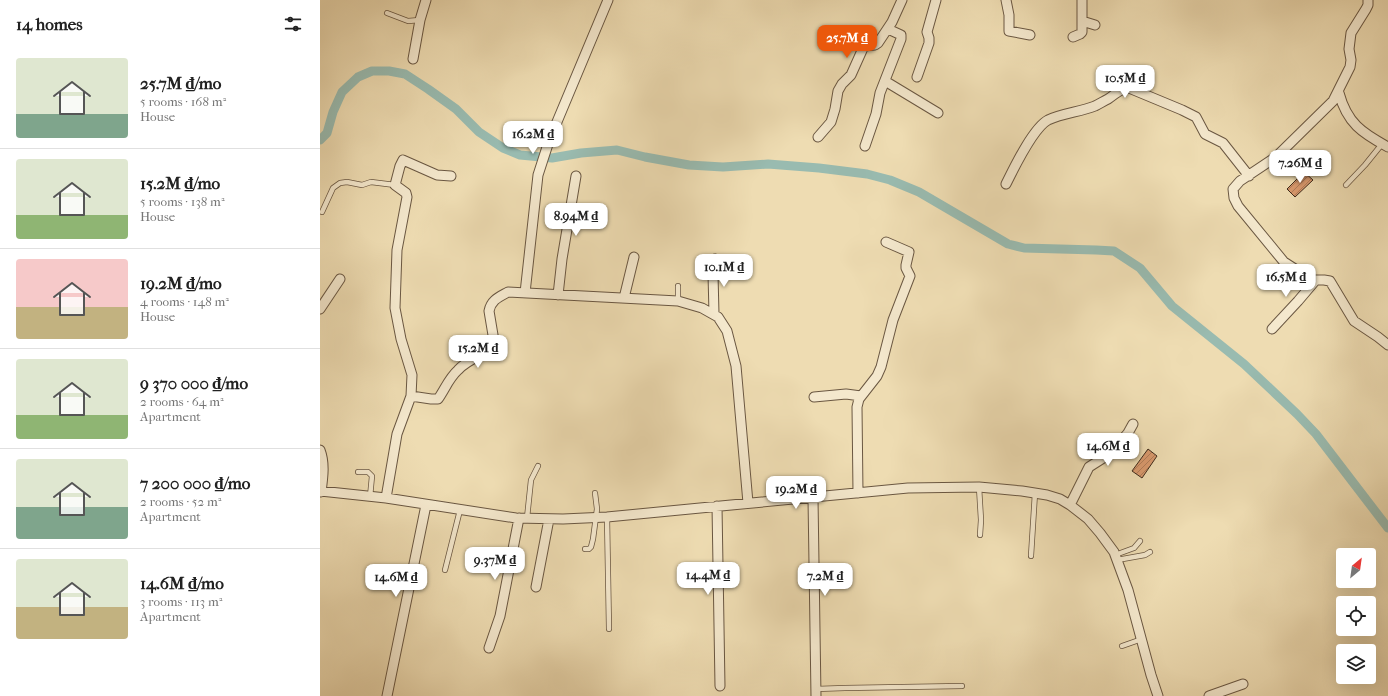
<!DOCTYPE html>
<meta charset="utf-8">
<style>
body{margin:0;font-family:"IM FELL French Canon",serif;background:#f2f2f2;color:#222;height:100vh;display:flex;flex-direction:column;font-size:15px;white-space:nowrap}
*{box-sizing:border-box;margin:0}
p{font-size:13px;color:#767676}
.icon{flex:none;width:22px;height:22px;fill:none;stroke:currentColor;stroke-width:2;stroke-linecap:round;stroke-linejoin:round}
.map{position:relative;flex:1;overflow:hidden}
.panel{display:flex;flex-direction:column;background:#fff;width:320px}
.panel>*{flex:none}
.needle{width:26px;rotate:29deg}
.tools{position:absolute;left:1016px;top:548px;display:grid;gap:8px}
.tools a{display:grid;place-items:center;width:40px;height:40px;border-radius:4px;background:#fff;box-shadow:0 4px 16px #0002;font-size:20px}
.price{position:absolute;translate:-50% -34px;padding:0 9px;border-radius:8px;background:#fff;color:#222;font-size:13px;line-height:26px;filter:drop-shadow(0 1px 2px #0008)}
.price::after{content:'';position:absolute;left:50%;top:24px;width:12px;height:9px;margin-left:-6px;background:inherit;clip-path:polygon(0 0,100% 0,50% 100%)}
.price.active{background:#ea580c;color:#fff}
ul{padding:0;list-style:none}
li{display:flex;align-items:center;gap:12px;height:100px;padding:0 16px}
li+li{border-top:1px solid #e0e0e0}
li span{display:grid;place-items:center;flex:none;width:112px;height:80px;border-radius:4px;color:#555}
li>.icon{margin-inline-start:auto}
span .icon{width:48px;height:48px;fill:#fffc;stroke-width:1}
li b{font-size:17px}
h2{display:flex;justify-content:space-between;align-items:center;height:48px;padding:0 16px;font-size:17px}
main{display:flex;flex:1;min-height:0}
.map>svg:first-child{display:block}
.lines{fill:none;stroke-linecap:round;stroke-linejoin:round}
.canal{stroke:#99bbb0;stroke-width:9}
.building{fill:url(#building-hatch);stroke:#3e2b1c}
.lane-casing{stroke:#6a5742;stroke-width:6}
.street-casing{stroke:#6a5742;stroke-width:11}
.lane{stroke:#f4e8cd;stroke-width:4.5}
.street{stroke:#f4e8cd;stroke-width:9}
</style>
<main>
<section class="panel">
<h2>14 homes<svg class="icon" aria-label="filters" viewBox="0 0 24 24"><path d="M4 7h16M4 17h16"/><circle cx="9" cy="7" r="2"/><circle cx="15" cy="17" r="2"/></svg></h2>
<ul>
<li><span style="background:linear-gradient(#dfe7d0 70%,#7fa58c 0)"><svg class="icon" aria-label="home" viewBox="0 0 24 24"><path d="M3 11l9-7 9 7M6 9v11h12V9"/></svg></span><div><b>25.7M ₫/mo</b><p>5 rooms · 168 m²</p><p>House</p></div></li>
<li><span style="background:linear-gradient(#dfe7d0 70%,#8fb573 0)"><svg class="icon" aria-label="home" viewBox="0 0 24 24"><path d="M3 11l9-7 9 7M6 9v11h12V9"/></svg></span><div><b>15.2M ₫/mo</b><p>5 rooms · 138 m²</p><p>House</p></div></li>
<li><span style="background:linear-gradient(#f6c9c9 60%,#c2b280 0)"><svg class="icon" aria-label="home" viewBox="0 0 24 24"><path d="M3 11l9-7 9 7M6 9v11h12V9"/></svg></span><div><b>19.2M ₫/mo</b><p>4 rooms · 148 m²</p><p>House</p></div></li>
<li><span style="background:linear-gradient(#dfe7d0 70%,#8fb573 0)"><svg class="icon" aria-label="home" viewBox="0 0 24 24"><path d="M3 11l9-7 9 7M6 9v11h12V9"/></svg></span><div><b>9 370 000 ₫/mo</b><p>2 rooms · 64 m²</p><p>Apartment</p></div></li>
<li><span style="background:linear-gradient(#dfe7d0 60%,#7fa58c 0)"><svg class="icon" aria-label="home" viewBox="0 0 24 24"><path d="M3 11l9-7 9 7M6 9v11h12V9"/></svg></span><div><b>7 200 000 ₫/mo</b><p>2 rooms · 52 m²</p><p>Apartment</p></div></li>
<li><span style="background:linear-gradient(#dfe7d0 60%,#c2b280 0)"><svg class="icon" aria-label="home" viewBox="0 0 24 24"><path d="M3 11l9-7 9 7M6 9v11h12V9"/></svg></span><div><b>14.6M ₫/mo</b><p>3 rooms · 113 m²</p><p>Apartment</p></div></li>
</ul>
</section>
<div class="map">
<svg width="1068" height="696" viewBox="0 0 1068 696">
<defs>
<pattern id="building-hatch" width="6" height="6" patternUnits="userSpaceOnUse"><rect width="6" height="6" fill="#d9996d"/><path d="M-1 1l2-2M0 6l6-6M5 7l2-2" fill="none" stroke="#b17d59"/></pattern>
</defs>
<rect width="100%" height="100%" fill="#eedcb2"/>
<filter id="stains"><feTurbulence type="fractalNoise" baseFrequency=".005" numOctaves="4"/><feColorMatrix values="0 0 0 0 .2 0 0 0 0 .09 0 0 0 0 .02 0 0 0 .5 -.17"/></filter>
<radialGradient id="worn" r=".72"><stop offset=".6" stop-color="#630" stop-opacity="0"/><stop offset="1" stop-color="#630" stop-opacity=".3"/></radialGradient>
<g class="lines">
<path class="canal" d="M 0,140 L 7,133 L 13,112 L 22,92 L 38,77 L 52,71 L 69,71 L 85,74 L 108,89 L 136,109 L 159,132 L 183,148 L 200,155 L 232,158 L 261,153 L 297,150 L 325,157 L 369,165 L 403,167 L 448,164 L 499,168 L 547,174 L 570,180 L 599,192 L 688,244 L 704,248 L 776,250 L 794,251 L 820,268 L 852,306 L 924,364 L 977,414 L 996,434 L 1068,528"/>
</g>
<path class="building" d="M 984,172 L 993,180 L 975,197 L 967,189 Z
M 828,449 L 837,456 L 822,478 L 812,471 Z"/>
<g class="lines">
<g class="lane-casing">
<path id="lane" d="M 67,13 L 88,21 L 100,20
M 1026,185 L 1045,165 L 1062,144
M 2,212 L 13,188 L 20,183 L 27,182 L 42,185 L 51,182 L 75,185
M 358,286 L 358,301
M 38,472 L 48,472 L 52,476 L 50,497
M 659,487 L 661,520 L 660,535
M 287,517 L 289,629
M 207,518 L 211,480 L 218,466
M 265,549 L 269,549 L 271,547 L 273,539 L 277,509 L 275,493
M 795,555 L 814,548 L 820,541
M 711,556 L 715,493
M 797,560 L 825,555 L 830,552
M 125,570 L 140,510
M 802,646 L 822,639
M 496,689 L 525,688 L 642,686"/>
</g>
<g class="street-casing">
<path id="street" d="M 686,0 L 689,15 L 689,31 L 710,35
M 1048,0 L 1048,5 L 1046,9 L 1031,33 L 1029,49 L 1031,60 L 1030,67 L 1013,101 L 956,157 L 920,181 L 913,189 L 914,198 L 918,206 L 964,262 L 992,280 L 1004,280 L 1010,281 L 1034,321 L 1058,337 L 1068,345
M 762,21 L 775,25
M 753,37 L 760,34 L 762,32 L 762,0
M 93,59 L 100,20 L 106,0
M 597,77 L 609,43 L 609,38 L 607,32 L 616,0
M 565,81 L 618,113
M 1019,93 C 1027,123 1042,133 1068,147
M 498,137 L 511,122 L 515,109 L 518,91 L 522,84 L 531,75 L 544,46 L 555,45 L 558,43 L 572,22 L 582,0
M 545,146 L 556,114 L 560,93 L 581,39 L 581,35 L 568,29
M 686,184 C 694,168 713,128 728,120 C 743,113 760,112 775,106 C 779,104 784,101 788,99 C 796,94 800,88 809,88 L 862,110 L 876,117 L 885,134 L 903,143 L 929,176
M 205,293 L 218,175 L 229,141 L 288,0
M 238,295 L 242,259 L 256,176
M 304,298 L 314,257
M 0,309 L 20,279
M 394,314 L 393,274 L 395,259
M 952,329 L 978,301 L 995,281
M 91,396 L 111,399 L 118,399 C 125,389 129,378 138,370 C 147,360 162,355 173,348 L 174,341 L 169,311 C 171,300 179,297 188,292 L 358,301 L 382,308 L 398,317 L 407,331 L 416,366 L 428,503
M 494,397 L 526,394 L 541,396
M 0,450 C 5,463 3,477 1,492
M 0,491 L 66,498 L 196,518 L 243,519 L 287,517 L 588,488 L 659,487 L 702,491 L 727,495 L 740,499 L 750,505 L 768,519 L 780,533 L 794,552 L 808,590 L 831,675 L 838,696
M 538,493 L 537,407 L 539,399 L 557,376 L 561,367 L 573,320 L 590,276 L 586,268 L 586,265 L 589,252 L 566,242
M 66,498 L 77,434 L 91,396 L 92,375 L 81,339 L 75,308 L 77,250 L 87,197 L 86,193 L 75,185 L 80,166 L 83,160 L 117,175 L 131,176
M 493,498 L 496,696
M 750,505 L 769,467 L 791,453 L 808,433 L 813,424
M 397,506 L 400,686
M 216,587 L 229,519
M 169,648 L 180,616 L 199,518
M 67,696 L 106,505
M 889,696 L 923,684"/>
</g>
<use href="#lane" class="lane"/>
<use href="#street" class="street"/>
</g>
<rect width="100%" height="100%" filter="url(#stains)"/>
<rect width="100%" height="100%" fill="url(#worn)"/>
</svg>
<div class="tools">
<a><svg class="needle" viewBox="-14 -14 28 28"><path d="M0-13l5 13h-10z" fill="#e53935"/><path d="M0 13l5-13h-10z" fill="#767676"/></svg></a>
<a><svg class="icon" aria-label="locate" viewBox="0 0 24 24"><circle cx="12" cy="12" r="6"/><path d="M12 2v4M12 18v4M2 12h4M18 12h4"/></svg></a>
<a><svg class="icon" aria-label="layers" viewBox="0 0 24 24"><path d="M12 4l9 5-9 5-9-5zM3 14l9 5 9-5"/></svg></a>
</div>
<b class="price active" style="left:527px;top:59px">25.7M ₫</b>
<b class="price" style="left:805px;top:99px">10.5M ₫</b>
<b class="price" style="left:213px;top:155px">16.2M ₫</b>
<b class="price" style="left:980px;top:184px">7.26M ₫</b>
<b class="price" style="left:256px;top:237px">8.94M ₫</b>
<b class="price" style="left:404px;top:288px">10.1M ₫</b>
<b class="price" style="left:966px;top:298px">16.5M ₫</b>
<b class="price" style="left:158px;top:369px">15.2M ₫</b>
<b class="price" style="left:788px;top:467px">14.6M ₫</b>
<b class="price" style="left:476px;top:510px">19.2M ₫</b>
<b class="price" style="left:175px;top:581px">9.37M ₫</b>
<b class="price" style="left:388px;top:596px">14.4M ₫</b>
<b class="price" style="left:505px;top:597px">7.2M ₫</b>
<b class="price" style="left:76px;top:598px">14.6M ₫</b>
</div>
</main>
